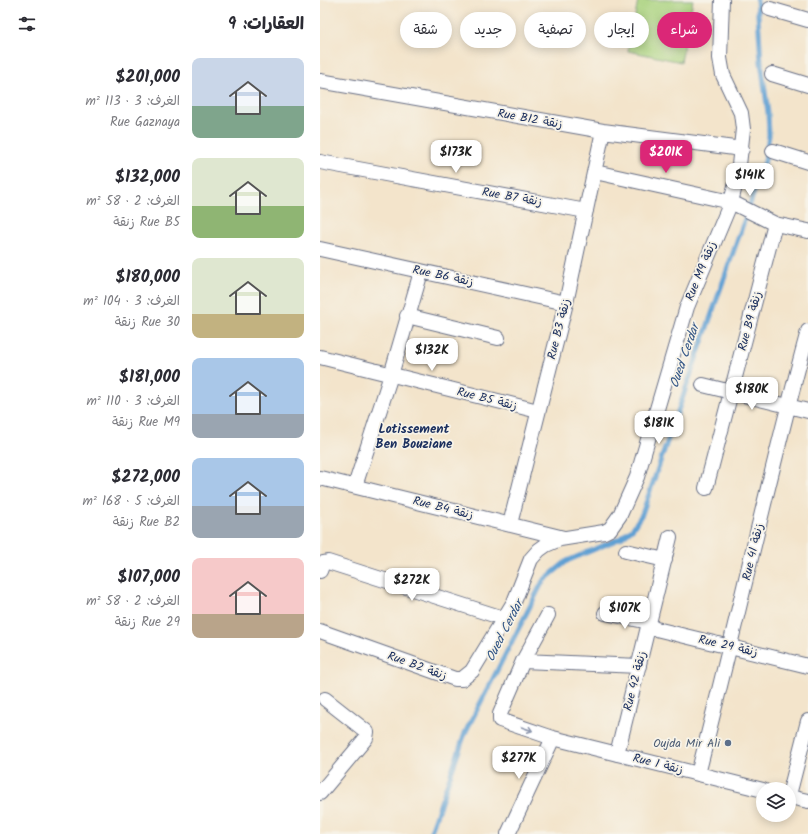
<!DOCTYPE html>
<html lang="ar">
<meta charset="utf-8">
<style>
body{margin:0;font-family:Kalam,"Playpen Sans Arabic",sans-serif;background:#f2f2f3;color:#2b2b33;direction:rtl;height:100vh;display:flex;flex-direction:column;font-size:15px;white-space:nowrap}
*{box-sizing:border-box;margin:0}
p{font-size:13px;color:#7c7c81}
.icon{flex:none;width:22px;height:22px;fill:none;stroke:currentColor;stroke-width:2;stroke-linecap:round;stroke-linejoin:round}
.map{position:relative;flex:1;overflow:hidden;direction:ltr}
.side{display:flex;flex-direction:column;background:#fff;width:320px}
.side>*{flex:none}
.banner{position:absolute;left:12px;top:12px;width:380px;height:36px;direction:rtl;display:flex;gap:8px}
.controls{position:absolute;left:436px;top:782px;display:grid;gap:8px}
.controls a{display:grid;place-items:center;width:40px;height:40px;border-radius:50%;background:#fff;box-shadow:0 2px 10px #0003;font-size:20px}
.price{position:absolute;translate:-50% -34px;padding:0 9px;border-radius:8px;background:#fff;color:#222;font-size:13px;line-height:26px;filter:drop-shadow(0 1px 2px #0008)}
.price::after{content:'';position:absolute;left:50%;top:24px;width:12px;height:9px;margin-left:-6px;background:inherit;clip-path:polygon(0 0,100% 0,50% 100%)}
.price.current{background:#db2777;color:#fff}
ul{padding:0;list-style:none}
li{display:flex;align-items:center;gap:12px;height:100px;padding:0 16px}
li span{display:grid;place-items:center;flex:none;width:112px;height:80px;border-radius:8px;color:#555}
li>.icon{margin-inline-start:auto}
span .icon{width:48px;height:48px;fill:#fffc;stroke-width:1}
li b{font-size:17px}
h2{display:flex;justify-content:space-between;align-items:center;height:48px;padding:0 16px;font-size:17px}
.chip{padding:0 14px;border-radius:18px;background:#fff;box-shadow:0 2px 10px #0003;font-size:14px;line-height:36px}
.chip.current{background:#db2777;color:#fff}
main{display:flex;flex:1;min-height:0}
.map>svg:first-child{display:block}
.green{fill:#a8d27d;stroke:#62806e}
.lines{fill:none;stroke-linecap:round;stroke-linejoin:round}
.stream{stroke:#61a0d3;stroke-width:5}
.minor-casing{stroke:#676e84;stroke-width:16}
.minor{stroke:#fff;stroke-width:14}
.oneway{stroke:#8d97ae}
.service-dot{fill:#5c6f8a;stroke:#f7f3e8;stroke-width:1.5}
.labels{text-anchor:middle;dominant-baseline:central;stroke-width:3.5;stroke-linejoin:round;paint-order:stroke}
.street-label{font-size:12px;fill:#1b2f5e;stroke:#f7f3e8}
.service-label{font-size:12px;fill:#4e5e75;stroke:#f7f3e8;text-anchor:end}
.water-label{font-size:13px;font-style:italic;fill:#345787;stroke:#f7f3e8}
.neighbourhood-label{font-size:13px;font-weight:bold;fill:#1b2f5e;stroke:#f7f3e8}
</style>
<main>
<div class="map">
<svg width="488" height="834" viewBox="0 0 488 834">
<rect width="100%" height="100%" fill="#f7f3e8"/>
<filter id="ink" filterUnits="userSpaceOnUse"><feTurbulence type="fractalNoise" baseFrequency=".025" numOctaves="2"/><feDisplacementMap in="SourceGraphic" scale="8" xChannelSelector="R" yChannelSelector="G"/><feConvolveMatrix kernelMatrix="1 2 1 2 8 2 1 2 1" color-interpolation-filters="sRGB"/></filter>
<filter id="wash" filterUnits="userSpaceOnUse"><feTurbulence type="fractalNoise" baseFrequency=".012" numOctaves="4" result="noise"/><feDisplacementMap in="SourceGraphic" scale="16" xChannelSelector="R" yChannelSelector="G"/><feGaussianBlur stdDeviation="0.9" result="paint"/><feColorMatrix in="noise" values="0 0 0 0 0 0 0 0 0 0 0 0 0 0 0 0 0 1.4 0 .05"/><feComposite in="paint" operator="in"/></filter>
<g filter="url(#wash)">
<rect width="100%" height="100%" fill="#f3e4cb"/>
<path class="green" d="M 318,0 L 373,0 L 361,62 L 308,51 Z"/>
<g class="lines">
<path class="stream" d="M 110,834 L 145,733 L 223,581 L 247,561 L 301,538 L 313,528 L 322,514 L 445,161 L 449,135 L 448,113 L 441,62 L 437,0"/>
</g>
</g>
<g filter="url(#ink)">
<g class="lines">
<g class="minor-casing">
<path id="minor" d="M 450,9 L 488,20
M 452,74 L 488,85
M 0,81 L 283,131 L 422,149
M 453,151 L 488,162
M 0,162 L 266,211
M 275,172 L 411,202 L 455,224 L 488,231
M 0,249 L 246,303
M 87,316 L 178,338
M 0,357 L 218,411
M 383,385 L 488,411
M 0,478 L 244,538
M 35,486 L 71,375 L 101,272
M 386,488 L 455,224
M 190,524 L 246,303 L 283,131
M 306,551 L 345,560
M 0,571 L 3,563 L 8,562 L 183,618
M 285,613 L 329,622
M 228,615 L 203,661 L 180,714 L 180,720 L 233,738 L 443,790
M 328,627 L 488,666
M 0,631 L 135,679 L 142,679 L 152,671 L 194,602 L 211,559 L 219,550 L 226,545 L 240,539 L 284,532 L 290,529 L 300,515 L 317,477 L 367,307 L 411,202 L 418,174 L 423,129 L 421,113 L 403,75 L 400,58 L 402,0
M 203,661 L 319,666
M 297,754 L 350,537
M 378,774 C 416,627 448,478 488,331
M 0,793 L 46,738 L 47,732 L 5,699
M 469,795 L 488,721
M 469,797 L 488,801
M 188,834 L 233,738"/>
</g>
<use href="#minor" class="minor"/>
</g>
<defs><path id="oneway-shaft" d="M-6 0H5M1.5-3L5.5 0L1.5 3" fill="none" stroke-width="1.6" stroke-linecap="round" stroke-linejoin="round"/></defs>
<use class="oneway" href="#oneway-shaft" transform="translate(207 729) rotate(19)"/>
</g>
<circle class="service-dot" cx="408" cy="743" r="4"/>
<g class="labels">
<g class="street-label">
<text transform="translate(210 119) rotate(10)">Rue B12 زنقة</text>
<text transform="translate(192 197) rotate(10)">Rue B7 زنقة</text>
<text transform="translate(381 271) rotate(-68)">Rue M9 زنقة</text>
<text transform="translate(123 276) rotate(12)">Rue B6 زنقة</text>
<text transform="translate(430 321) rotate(-75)">Rue B9 زنقة</text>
<text transform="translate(239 329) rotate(-76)">Rue B3 زنقة</text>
<text transform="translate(167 399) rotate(14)">Rue B5 زنقة</text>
<text transform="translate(123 508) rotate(14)">Rue B4 زنقة</text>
<text transform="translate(433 552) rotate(-77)">Rue 41 زنقة</text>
<text transform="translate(408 646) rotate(13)">Rue 29 زنقة</text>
<text transform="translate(97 666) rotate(20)">Rue B2 زنقة</text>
<text transform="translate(315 681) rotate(-76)">Rue 42 زنقة</text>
<text transform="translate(338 764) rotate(14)">Rue زنقة 1</text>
</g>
<g class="service-label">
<text x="400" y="743">Oujda Mir Ali</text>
</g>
<g class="water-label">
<text transform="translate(365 356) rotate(-71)">Oued Cerdar</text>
<text transform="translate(185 631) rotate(-63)">Oued Cerdar</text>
</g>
<g class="neighbourhood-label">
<text x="94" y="429">Lotissement<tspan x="94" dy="15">Ben Bouziane</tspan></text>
</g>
</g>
</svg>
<div class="controls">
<a><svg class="icon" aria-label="layers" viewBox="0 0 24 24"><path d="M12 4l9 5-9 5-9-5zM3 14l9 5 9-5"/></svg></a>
</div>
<b class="price" style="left:136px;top:174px">$173K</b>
<b class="price current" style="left:346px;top:174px">$201K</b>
<b class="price" style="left:430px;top:197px">$141K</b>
<b class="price" style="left:112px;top:372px">$132K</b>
<b class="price" style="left:432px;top:411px">$180K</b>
<b class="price" style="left:339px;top:445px">$181K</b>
<b class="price" style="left:92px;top:602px">$272K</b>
<b class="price" style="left:305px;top:630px">$107K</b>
<b class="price" style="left:199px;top:780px">$277K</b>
<div class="banner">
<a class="chip current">شراء</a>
<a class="chip">إيجار</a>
<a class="chip">تصفية</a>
<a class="chip">جديد</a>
<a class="chip">شقة</a>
</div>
</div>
<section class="side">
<h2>العقارات: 9<svg class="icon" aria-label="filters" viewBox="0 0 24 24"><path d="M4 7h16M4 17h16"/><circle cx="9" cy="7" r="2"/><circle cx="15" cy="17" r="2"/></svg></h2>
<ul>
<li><span style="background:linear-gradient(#c9d6e8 60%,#7fa58c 0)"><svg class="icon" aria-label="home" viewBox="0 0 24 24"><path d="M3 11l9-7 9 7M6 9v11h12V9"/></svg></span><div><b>$201,000</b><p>الغرف: 3 · 113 m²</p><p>Rue Gaznaya</p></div></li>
<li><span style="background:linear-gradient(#dfe7d0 60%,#8fb573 0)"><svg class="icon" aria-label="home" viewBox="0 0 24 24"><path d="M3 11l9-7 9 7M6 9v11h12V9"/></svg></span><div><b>$132,000</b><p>الغرف: 2 · 58 m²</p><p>Rue B5 زنقة</p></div></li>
<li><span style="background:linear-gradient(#dfe7d0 70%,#c2b280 0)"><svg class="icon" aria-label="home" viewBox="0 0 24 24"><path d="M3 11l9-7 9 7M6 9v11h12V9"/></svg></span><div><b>$180,000</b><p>الغرف: 3 · 104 m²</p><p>Rue 30 زنقة</p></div></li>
<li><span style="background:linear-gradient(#a9c7e8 70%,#9aa5b1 0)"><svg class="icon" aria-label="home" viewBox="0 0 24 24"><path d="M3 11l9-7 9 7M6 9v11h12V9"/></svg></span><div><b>$181,000</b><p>الغرف: 3 · 110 m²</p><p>Rue M9 زنقة</p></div></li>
<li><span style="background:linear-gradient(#a9c7e8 60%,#9aa5b1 0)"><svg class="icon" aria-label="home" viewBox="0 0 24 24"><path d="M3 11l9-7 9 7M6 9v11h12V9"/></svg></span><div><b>$272,000</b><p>الغرف: 5 · 168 m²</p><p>Rue B2 زنقة</p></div></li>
<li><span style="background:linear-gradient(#f6c9c9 70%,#b9a48a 0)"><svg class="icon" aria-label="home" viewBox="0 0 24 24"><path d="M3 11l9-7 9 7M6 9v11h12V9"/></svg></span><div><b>$107,000</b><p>الغرف: 2 · 58 m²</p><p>Rue 29 زنقة</p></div></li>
</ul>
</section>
</main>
